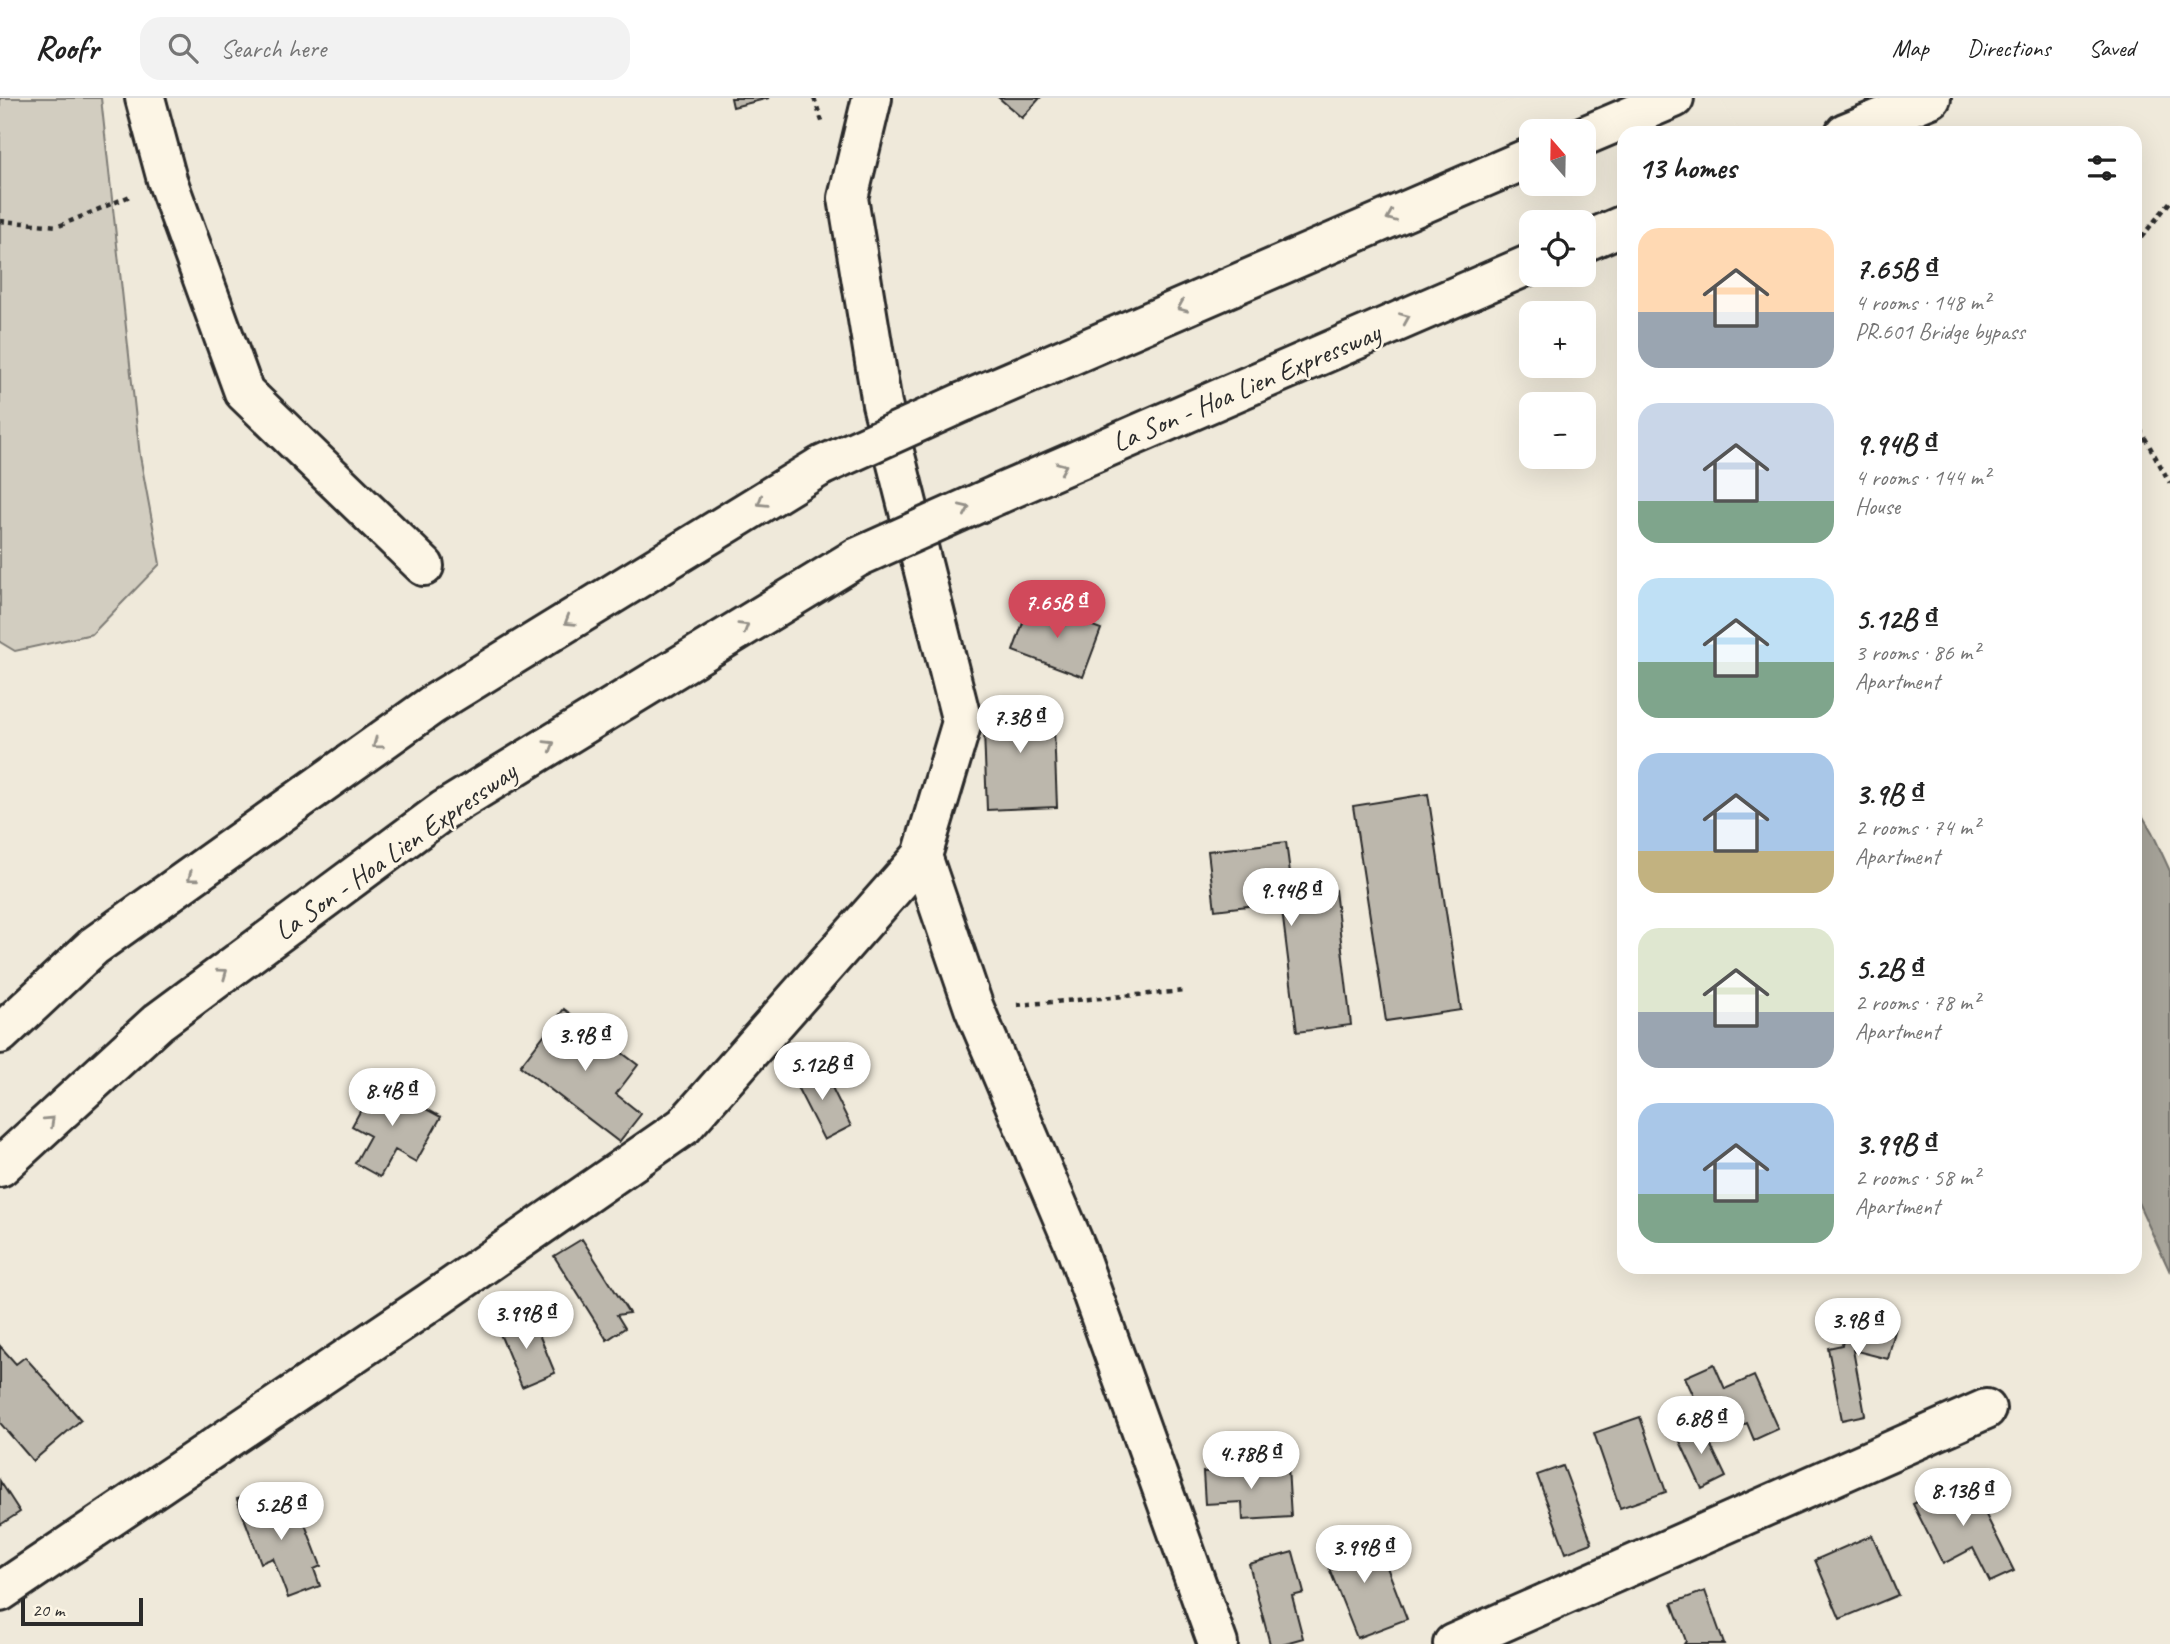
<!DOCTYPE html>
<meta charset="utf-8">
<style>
body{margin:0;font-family:Caveat,sans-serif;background:#f2f2f2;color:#222;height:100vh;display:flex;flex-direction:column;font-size:26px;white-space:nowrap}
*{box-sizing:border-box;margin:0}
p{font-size:23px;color:#767676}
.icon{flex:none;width:38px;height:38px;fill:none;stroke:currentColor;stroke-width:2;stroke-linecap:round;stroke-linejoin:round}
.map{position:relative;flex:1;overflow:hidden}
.details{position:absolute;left:1617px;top:28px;width:525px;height:1148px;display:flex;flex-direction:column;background:#fff;border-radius:21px;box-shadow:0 7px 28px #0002}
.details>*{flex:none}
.needle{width:46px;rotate:340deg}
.controls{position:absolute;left:1519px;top:21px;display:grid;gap:14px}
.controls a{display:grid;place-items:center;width:77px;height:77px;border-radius:14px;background:#fff;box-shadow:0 7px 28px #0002;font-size:35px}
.scale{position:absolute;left:21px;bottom:18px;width:122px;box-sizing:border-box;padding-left:7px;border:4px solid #2b2b2b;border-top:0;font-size:19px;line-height:24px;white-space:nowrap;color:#2b2b2b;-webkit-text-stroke:5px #fcf5e5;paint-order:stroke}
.price{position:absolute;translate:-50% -60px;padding:0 16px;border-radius:24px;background:#fff;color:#222;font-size:23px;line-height:46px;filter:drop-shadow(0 2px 4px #0008)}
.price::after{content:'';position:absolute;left:50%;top:42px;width:21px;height:16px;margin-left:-10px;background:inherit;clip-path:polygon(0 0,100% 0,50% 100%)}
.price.active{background:#d1495b;color:#fff}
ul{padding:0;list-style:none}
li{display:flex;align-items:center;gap:21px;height:175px;padding:0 21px}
li span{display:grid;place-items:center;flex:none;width:196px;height:140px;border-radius:21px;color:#555}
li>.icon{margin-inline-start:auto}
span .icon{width:84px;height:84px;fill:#fffc;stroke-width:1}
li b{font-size:30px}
h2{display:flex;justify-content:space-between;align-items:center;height:84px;padding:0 21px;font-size:30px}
header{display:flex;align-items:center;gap:42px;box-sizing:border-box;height:98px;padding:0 35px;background:#fff;border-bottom:2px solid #e0e0e0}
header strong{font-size:33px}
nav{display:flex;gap:38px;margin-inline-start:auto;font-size:24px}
.search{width:490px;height:63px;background:#f2f2f2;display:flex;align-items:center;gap:18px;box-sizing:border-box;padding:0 24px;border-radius:21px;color:#767676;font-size:26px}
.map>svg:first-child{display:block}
.green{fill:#d2cdc0;stroke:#7e7c76;stroke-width:2}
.water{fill:#a6a399;stroke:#75736d;stroke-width:2}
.pier{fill:#efe9da}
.building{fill:#bcb7ac;stroke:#2b2b2b;stroke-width:2}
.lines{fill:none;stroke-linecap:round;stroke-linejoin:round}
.street-casing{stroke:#2b2b2b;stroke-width:44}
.secondary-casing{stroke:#2b2b2b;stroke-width:44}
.highway-casing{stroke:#2b2b2b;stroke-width:44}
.path{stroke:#2b2b2b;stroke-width:4.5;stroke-dasharray:5 5;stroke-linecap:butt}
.street{stroke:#fcf5e5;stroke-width:38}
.secondary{stroke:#fcf5e5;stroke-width:38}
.highway{stroke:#fcf5e5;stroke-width:38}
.highway-bridge-casing{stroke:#2b2b2b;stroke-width:44;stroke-linecap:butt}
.highway-bridge{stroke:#fcf5e5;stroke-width:38}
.oneway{stroke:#949088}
.labels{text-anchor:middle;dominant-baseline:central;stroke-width:5;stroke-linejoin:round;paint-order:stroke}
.street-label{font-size:28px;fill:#2b2b2b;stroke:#fcf5e5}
</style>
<header>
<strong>Roofr</strong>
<div class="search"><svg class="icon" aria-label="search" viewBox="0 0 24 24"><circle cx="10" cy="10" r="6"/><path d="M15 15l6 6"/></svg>Search here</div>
<nav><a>Map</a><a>Directions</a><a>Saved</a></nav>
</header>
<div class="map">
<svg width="2170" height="1546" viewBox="0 0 2170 1546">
<rect width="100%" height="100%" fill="#efe9da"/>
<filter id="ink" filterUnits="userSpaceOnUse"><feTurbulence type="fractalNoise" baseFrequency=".0143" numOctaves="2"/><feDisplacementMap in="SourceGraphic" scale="14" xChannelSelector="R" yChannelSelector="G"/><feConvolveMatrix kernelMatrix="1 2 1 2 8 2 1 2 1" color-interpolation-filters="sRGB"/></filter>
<g filter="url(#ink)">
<path class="green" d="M 0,0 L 101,0 L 140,358 L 160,466 L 92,536 L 15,553 L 0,544 Z"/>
<path class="water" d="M 2135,705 L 2152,734 L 2170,773 L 2170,1174 L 2135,1098 Z"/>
<path class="pier" d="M 1518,0 L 1720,0 L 1740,35 L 1624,35 L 1624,185 L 1609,191 L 1584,153 L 1584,124 L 1565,124 L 1540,87 L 1584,86 L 1584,33 L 1531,33 L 1531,71 L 1490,11 Z"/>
<path class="building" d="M 731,0 L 769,0 L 733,9 Z
M 999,0 L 1040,0 L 1022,20 Z
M 1030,505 L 1101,531 L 1083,579 L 1013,553 Z
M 1053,603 L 1057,709 L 987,712 L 983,606 Z
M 1428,696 L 1461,912 L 1386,923 L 1353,708 Z
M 1286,744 L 1293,797 L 1335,792 L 1351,927 L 1297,934 L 1281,804 L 1215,812 L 1208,753 Z
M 564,911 L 638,967 L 616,996 L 641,1016 L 619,1044 L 520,968 Z
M 821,967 L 851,1028 L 824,1042 L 793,981 Z
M 376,984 L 441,1019 L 416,1064 L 395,1052 L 380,1079 L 355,1065 L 370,1038 L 352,1028 Z
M 582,1141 L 629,1215 L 617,1217 L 625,1230 L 607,1242 L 554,1158 Z
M 1852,1210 L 1878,1216 L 1876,1224 L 1896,1229 L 1888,1261 L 1853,1252 L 1865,1317 L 1842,1322 L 1828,1250 L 1842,1247 Z
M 531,1217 L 555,1275 L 522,1289 L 498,1231 Z
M 0,1248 L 16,1266 L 25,1259 L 81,1322 L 33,1363 L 0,1325 Z
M 1714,1266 L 1725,1291 L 1754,1278 L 1778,1331 L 1754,1342 L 1747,1325 L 1713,1340 L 1685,1279 Z
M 1640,1319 L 1666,1394 L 1620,1410 L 1594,1335 Z
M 1700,1325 L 1726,1379 L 1702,1391 L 1677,1337 Z
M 1563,1368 L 1592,1445 L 1566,1455 L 1537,1377 Z
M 1288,1369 L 1291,1419 L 1243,1422 L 1242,1404 L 1205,1406 L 1203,1374 Z
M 1967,1379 L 2014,1473 L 1990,1484 L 1973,1450 L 1943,1466 L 1913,1406 Z
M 0,1383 L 20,1414 L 0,1427 Z
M 270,1389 L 283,1423 L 301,1416 L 321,1468 L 314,1471 L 320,1488 L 288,1500 L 273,1460 L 261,1465 L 237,1401 Z
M 1359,1434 L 1366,1450 L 1378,1446 L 1407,1521 L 1357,1540 L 1321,1450 Z
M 1872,1437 L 1898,1497 L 1840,1521 L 1815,1462 Z
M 1293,1454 L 1304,1495 L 1292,1498 L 1303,1540 L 1282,1546 L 1270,1546 L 1249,1466 Z
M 1705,1493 L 1724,1546 L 1684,1546 L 1686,1543 L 1672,1505 Z"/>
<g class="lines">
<g class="street-casing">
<path id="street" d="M 145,0 L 167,82 L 244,294 L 424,468
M 922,758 L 974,910 L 1077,1153 L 1218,1546
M 1453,1546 L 1986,1311"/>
</g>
<g class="secondary-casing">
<path id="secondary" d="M 0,1494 L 429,1205 L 684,1028 L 922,758 L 962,624 L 882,306 L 848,100 L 872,0"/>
</g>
<g class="highway-casing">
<path id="highway" d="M 1845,35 L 1931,0
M 1584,38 L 1674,0
M 1584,144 L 1624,127
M 963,304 L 1531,59
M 999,396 L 1531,166
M 0,936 L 94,848 L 432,607 L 821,368
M 0,1069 L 158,924 L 444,712 L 858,459"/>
</g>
<path class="path" d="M 814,0 L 823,26
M 0,123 L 59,128 L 130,98
M 2135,147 L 2170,104
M 2135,322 L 2170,385
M 1017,907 L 1185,893"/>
<use href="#street" class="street"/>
<use href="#secondary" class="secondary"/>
<use href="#highway" class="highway"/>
<g class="highway-bridge-casing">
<path id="highway-bridge" d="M 821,368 L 963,304
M 858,459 L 999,396"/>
</g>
<use href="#highway-bridge" class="highway-bridge"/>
</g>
<defs><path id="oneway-chevron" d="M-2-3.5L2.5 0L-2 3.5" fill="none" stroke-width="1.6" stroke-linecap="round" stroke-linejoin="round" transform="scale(1.75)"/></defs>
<g class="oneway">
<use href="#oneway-chevron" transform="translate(1391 119) rotate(157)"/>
<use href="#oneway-chevron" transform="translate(1182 209) rotate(157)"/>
<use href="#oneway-chevron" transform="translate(1405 220) rotate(-23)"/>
<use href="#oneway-chevron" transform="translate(1062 369) rotate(-23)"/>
<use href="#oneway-chevron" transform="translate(762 404) rotate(148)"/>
<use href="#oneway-chevron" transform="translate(965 411) rotate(-24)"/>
<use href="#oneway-chevron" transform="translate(569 523) rotate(148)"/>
<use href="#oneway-chevron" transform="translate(744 529) rotate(-31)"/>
<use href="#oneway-chevron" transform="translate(377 646) rotate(144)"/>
<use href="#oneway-chevron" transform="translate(550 647) rotate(-31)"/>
<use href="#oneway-chevron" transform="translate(192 779) rotate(144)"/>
<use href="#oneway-chevron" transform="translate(223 875) rotate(-36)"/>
<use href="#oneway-chevron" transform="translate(50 1023) rotate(-43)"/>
</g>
</g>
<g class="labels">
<g class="street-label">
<text transform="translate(1246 289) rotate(-23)">La Son - Hoa Lien Expressway</text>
<text transform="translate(395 753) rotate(-35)">La Son - Hoa Lien Expressway</text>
</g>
</g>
</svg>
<div class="controls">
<a><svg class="needle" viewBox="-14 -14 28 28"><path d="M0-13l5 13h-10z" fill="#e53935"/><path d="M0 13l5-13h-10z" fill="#767676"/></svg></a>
<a><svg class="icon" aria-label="locate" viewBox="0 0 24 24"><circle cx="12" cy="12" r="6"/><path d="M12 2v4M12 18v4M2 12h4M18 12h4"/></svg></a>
<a>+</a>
<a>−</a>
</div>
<div class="scale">20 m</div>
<b class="price active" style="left:1057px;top:542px">7.65B ₫</b>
<b class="price" style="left:1020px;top:657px">7.3B ₫</b>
<b class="price" style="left:1291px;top:830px">9.94B ₫</b>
<b class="price" style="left:585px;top:975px">3.9B ₫</b>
<b class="price" style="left:822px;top:1004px">5.12B ₫</b>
<b class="price" style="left:392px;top:1030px">8.4B ₫</b>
<b class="price" style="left:526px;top:1253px">3.99B ₫</b>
<b class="price" style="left:1858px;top:1260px">3.9B ₫</b>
<b class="price" style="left:1701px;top:1358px">6.8B ₫</b>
<b class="price" style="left:1251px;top:1393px">4.78B ₫</b>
<b class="price" style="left:1963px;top:1430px">8.13B ₫</b>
<b class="price" style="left:281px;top:1444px">5.2B ₫</b>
<b class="price" style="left:1364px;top:1487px">3.99B ₫</b>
<section class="details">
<h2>13 homes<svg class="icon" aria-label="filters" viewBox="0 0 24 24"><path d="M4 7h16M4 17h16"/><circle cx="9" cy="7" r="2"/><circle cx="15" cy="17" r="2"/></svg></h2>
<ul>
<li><span style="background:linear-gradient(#ffd9b3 60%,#9aa5b1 0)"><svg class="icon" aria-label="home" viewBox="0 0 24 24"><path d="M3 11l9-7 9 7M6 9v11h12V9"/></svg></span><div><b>7.65B ₫</b><p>4 rooms · 148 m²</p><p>PR.601 Bridge bypass</p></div></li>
<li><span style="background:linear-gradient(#c9d6e8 70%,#7fa58c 0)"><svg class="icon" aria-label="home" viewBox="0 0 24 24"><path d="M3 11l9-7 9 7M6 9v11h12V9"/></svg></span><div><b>9.94B ₫</b><p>4 rooms · 144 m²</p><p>House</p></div></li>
<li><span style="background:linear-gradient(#bfe0f5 60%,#7fa58c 0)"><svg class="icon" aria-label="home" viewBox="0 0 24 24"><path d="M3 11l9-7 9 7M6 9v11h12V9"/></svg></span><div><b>5.12B ₫</b><p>3 rooms · 86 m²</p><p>Apartment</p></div></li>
<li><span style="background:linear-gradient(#a9c7e8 70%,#c2b280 0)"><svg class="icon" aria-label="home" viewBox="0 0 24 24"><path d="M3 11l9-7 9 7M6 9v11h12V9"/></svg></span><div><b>3.9B ₫</b><p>2 rooms · 74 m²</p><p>Apartment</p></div></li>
<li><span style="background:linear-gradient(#dfe7d0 60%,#9aa5b1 0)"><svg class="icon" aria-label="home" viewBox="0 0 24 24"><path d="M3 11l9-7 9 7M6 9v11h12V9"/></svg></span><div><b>5.2B ₫</b><p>2 rooms · 78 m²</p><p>Apartment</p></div></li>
<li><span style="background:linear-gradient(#a9c7e8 65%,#7fa58c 0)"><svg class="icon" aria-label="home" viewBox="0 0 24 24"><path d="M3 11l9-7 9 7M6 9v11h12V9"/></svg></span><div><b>3.99B ₫</b><p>2 rooms · 58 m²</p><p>Apartment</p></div></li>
</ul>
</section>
</div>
